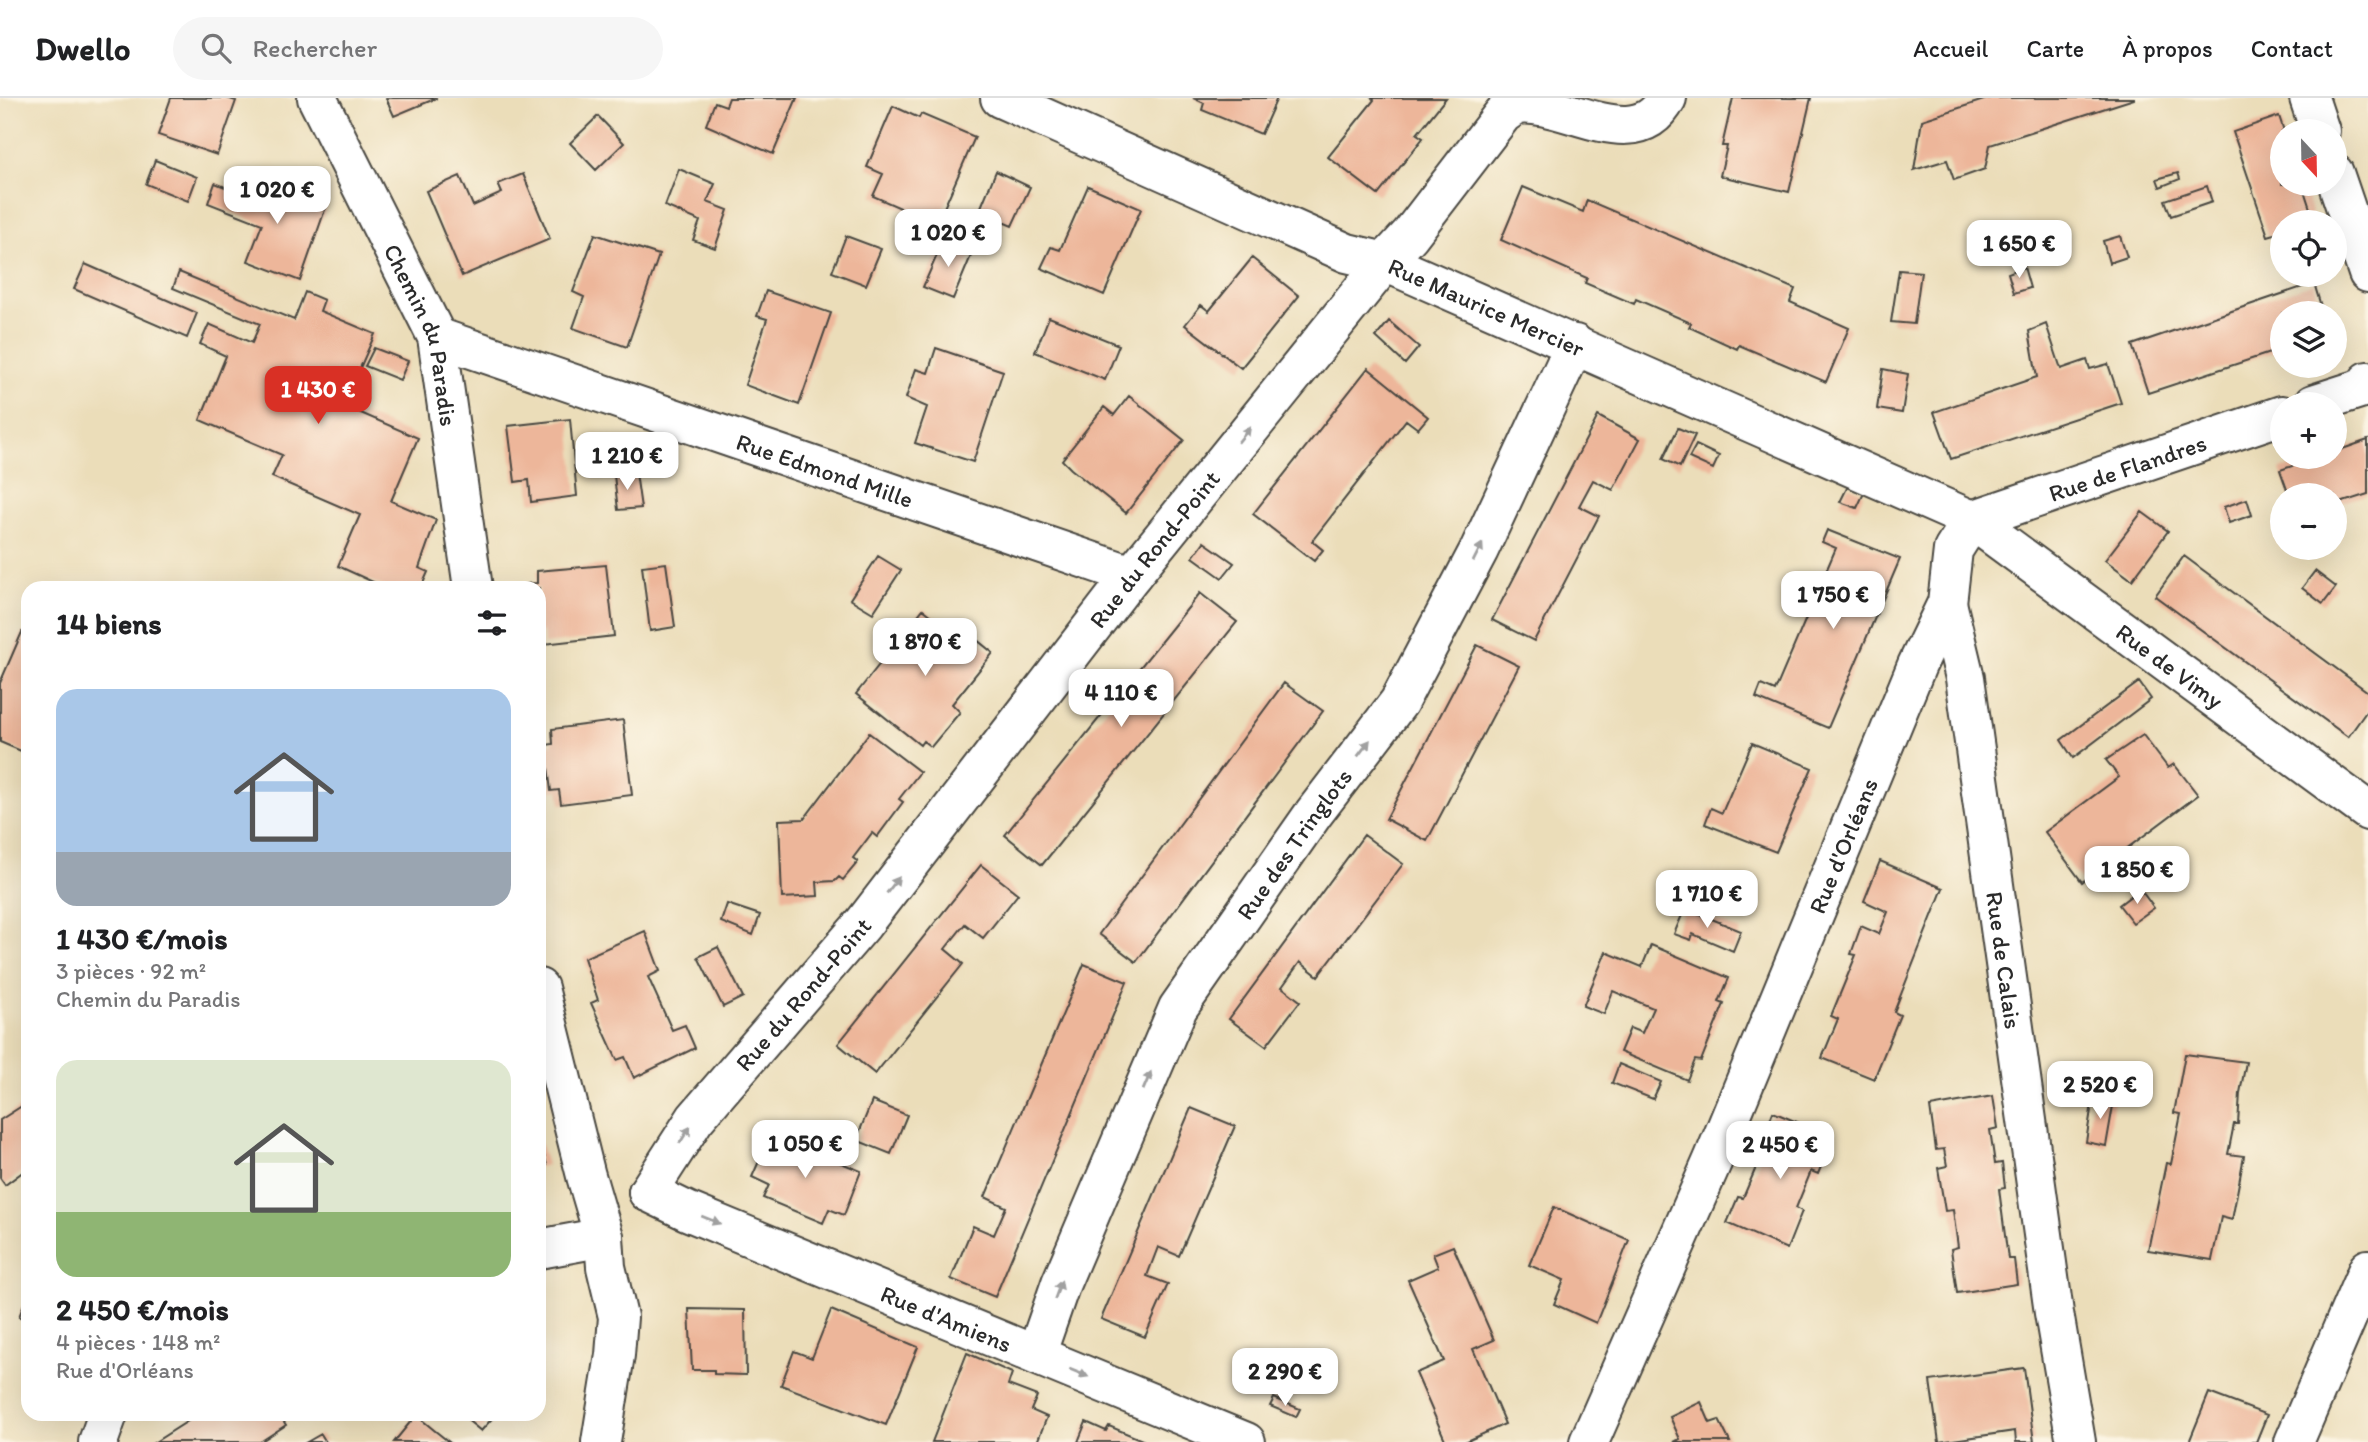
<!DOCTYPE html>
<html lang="fr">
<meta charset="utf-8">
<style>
body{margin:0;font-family:Itim,sans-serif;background:#f6f6f6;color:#202124;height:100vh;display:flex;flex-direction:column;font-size:26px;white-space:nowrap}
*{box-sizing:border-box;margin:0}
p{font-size:23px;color:#757577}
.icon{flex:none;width:38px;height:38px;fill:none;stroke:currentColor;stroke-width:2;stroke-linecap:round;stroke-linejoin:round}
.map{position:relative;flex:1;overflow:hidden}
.details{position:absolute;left:21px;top:483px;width:525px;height:840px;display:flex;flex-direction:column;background:#fff;border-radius:21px;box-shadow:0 7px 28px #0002}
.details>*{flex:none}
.needle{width:46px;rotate:158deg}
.fabs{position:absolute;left:2270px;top:21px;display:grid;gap:14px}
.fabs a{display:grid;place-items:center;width:77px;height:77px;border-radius:50%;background:#fff;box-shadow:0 7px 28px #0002;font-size:35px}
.price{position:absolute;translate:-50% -60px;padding:0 16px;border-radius:14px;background:#fff;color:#222;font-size:23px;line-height:46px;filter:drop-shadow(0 2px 4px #0008)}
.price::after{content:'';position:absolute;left:50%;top:42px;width:21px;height:16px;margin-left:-10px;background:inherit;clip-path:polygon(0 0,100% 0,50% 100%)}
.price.on{background:#d93025;color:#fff}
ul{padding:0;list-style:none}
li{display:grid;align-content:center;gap:14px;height:371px;padding:0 35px}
li span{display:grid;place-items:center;height:217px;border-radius:21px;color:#555}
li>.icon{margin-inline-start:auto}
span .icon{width:126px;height:126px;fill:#fffc;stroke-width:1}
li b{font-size:30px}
h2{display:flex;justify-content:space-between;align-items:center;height:84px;padding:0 35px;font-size:30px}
header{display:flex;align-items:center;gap:42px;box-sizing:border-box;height:98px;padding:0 35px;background:#fff;border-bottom:2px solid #e0e0e0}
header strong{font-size:33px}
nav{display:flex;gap:38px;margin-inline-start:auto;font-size:24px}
.search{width:490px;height:63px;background:#f6f6f6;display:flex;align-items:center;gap:18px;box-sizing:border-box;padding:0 24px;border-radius:38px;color:#757577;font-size:26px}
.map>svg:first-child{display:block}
.building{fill:#edb69a}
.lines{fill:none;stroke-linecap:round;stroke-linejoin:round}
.street-casing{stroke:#484640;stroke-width:42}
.street{stroke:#fff;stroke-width:38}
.oneway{fill:#a0a0a0}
.labels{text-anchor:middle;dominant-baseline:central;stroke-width:5;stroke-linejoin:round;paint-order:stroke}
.street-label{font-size:24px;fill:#2b2b2b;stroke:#fcf5e5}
</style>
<header>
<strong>Dwello</strong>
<div class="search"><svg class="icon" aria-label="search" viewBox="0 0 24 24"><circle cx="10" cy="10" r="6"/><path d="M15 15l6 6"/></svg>Rechercher</div>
<nav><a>Accueil</a><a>Carte</a><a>À propos</a><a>Contact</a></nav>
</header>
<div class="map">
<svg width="2368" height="1344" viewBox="0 0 2368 1344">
<rect width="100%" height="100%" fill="#fcf5e5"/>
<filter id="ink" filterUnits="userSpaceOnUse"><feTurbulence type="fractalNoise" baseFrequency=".0143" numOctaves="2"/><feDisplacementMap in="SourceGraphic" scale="14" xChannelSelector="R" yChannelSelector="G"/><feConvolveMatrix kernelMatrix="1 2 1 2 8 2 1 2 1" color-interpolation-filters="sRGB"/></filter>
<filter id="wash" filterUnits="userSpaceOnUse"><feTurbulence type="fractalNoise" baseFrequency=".00686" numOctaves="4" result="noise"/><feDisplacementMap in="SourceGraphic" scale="28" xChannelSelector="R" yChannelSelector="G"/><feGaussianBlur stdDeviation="1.57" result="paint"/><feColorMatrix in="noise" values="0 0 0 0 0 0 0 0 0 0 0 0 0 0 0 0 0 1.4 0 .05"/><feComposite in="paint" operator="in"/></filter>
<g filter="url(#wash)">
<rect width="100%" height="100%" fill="#ebddb9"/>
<g id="blocks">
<path class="building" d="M 171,0 L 227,0 L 236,3 L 217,57 L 158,37 Z
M 386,0 L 437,0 L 394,18 Z
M 729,0 L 797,0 L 773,56 L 706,27 L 715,4 L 726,8 Z
M 1193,0 L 1277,0 L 1261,36 L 1202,12 L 1204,5 Z
M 1372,0 L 1446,0 L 1417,36 L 1423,40 L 1378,97 L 1328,59 L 1374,2 Z
M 1733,0 L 1811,0 L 1789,94 L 1720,78 L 1727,48 L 1722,48 Z
M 1990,0 L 2134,0 L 2134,1 L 1990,47 L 1985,71 L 1954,82 L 1947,62 L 1914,72 L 1922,22 Z
M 893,8 L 919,20 L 921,16 L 975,39 L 937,126 L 873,98 L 883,76 L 867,69 Z
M 598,18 L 624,45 L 596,72 L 570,45 Z
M 2279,18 L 2284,33 L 2282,33 L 2282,86 L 2302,86 L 2314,123 L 2282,124 L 2282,134 L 2268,138 L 2233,34 Z
M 155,62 L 197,79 L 188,103 L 146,86 Z
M 679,71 L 715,86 L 707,104 L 728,112 L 715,150 L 693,142 L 700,123 L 665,108 Z
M 996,73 L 1030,89 L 1012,128 L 979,114 Z
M 2178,75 L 2180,81 L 2160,89 L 2157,81 Z
M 523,76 L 550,141 L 462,178 L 426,93 L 460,78 L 473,108 L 502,95 L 498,86 Z
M 215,85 L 269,106 L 277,86 L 327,106 L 300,183 L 248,163 L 262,126 L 208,105 Z
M 1088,88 L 1141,111 L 1104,197 L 1041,170 L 1051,149 L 1060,152 Z
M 2207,88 L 2212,104 L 2171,118 L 2165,102 Z
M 1523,89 L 1583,114 L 1587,102 L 1795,191 L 1790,204 L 1849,230 L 1826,284 L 1739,247 L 1737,251 L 1689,229 L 1691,225 L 1636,201 L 1634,206 L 1585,185 L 1587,180 L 1501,142 Z
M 2037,132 L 2045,151 L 2025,158 L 2019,139 Z
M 595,136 L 659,157 L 627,249 L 573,230 L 584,199 L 573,194 Z
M 846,138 L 881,151 L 866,187 L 832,174 Z
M 2120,138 L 2127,159 L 2109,165 L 2103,143 Z
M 944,141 L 973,153 L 953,201 L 923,189 Z
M 1252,160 L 1299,198 L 1241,270 L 1185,227 L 1201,207 L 1209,213 Z
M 85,166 L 197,215 L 187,240 L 74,191 Z
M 2024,169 L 2030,190 L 2014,195 L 2008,175 Z
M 1899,172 L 1921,174 L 1914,226 L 1891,224 Z
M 179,174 L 294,222 L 305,194 L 324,202 L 320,213 L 375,236 L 349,295 L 304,275 L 299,288 L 418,340 L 391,403 L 436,422 L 419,470 L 428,474 L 421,490 L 386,490 L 338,468 L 360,417 L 272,379 L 282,357 L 200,322 L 226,258 L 200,246 L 209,226 L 252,245 L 260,226 L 173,190 Z
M 2314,185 L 2323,215 L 2282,215 L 2282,251 L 2148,295 L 2132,247 Z
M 766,193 L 831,215 L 799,307 L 745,287 L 767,221 L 757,218 Z
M 1049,219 L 1119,247 L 1105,282 L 1035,254 Z
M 1389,223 L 1419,249 L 1405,266 L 1376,239 Z
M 2046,226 L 2061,271 L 2087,262 L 2090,271 L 2108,266 L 2121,305 L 1951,361 L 1934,314 L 2037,279 L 2029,233 Z
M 374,250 L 408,263 L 400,282 L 365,268 Z
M 936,250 L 1003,273 L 973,364 L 915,345 L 927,309 L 906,300 L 916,271 L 928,275 Z
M 1368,270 L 1428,319 L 1418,331 L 1406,322 L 1312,443 L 1323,452 L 1314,463 L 1253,416 Z
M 1883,271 L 1908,276 L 1902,315 L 1877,311 Z
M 1129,298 L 1184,342 L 1126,415 L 1071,371 L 1062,362 L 1104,309 L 1114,317 Z
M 1598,318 L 1640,341 L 1613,392 L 1593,382 L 1579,408 L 1599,418 L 1534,543 L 1492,522 Z
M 570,321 L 577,398 L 531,404 L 529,382 L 515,384 L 508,328 Z
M 1678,330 L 1695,337 L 1680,369 L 1663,361 Z
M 2368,342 L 2368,396 L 2334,407 L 2334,397 L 2289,397 L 2280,372 L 2319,359 L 2334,359 L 2334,354 Z
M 1696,347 L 1719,358 L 1713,371 L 1689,360 Z
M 636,375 L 641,410 L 618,412 L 614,377 Z
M 1848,388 L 1864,395 L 1857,410 L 1840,404 Z
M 2247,401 L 2252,417 L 2229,425 L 2224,409 Z
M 2142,414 L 2168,433 L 2132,482 L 2105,462 Z
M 1827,432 L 1900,461 L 1828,630 L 1756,600 L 1761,587 L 1775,593 L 1836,450 L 1822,444 Z
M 1204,444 L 1234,465 L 1222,480 L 1193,459 Z
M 878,458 L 901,472 L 873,515 L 850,501 Z
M 2184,458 L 2368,594 L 2368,611 L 2348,639 L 2155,498 Z
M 666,465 L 675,529 L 650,533 L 642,468 Z
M 606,467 L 614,538 L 544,546 L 543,533 L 539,534 L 539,490 L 527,490 L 527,486 L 537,485 L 537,473 Z
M 2315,473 L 2336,489 L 2323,506 L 2302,490 Z
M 1200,495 L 1237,524 L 1042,767 L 1005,737 Z
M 923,511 L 955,536 L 961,529 L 993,555 L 952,606 L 960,614 L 931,649 L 923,643 L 920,647 L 856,596 Z
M 22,534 L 28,537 L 28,656 L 0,644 L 0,585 Z
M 1477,547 L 1519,568 L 1427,743 L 1386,721 Z
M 2139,584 L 2151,601 L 2073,660 L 2061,642 Z
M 1284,585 L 1323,613 L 1136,864 L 1099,836 Z
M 623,622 L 632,697 L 561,706 L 559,692 L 551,693 L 548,669 L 546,647 L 553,646 L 552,631 Z
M 869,635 L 920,674 L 899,701 L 903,704 L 877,739 L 872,735 L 853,760 L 858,764 L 843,782 L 839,779 L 835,783 L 817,784 L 818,798 L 782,800 L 779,722 L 804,721 Z
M 2143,637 L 2168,670 L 2174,666 L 2198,697 L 2082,784 L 2045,734 L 2119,679 L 2106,662 Z
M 1752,645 L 1812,670 L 1776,754 L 1705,726 L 1711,710 L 1722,715 Z
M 1364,737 L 1403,766 L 1318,878 L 1300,864 L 1282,889 L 1300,903 L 1266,948 L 1229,921 Z
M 1880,763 L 1943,790 L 1894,914 L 1900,917 L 1874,981 L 1822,960 L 1838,921 L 1831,918 L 1856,857 L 1851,856 L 1861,828 L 1879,836 L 1888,814 L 1864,803 Z
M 981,767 L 1018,796 L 983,840 L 965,826 L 945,851 L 963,866 L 875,976 L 838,946 Z
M 2140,791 L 2154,810 L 2133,825 L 2119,807 Z
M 727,806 L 760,817 L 753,837 L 721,824 Z
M 1685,810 L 1741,833 L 1733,853 L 1693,836 L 1691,842 L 1674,836 Z
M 645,833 L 660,873 L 648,879 L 672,932 L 685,927 L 695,950 L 634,980 L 625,959 L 617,962 L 591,905 L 598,902 L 584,860 Z
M 1651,847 L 1729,880 L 1719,904 L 1724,906 L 1712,935 L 1701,963 L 1695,962 L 1687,982 L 1620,954 L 1630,930 L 1642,935 L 1653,910 L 1613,893 L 1604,916 L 1583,908 L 1606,854 L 1642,869 Z
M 718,849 L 743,899 L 723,909 L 698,859 Z
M 1084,866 L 1127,884 L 995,1199 L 951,1181 L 973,1128 L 994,1137 L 1006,1109 L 985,1099 Z
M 2185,956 L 2246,964 L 2240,995 L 2238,1026 L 2234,1026 L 2228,1056 L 2244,1058 L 2232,1122 L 2221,1119 L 2212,1162 L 2148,1152 L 2166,1065 L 2171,1066 L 2181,1016 L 2174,1015 Z
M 1619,966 L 1661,984 L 1653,1001 L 1612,985 Z
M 1993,998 L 1998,1030 L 1990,1032 L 1995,1066 L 2002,1065 L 2005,1090 L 1999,1091 L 2008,1161 L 2014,1161 L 2017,1186 L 1957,1195 L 1951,1151 L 1958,1149 L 1953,1112 L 1945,1113 L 1938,1070 L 1947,1068 L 1944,1051 L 1936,1052 L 1930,1009 Z
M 2093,999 L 2114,1002 L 2106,1048 L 2086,1044 Z
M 872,1003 L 907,1017 L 891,1056 L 856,1042 Z
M 28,1004 L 28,1070 L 5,1087 L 0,1080 L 0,1022 Z
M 1191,1010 L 1235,1028 L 1179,1158 L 1158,1149 L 1147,1178 L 1168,1186 L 1145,1239 L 1101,1221 Z
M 1773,1014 L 1833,1039 L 1818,1076 L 1811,1073 L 1796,1110 L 1802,1113 L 1787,1151 L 1727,1125 L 1738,1099 L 1743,1100 L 1769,1039 L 1764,1037 Z
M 771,1036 L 861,1073 L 844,1117 L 829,1111 L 823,1125 L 763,1100 L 769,1087 L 752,1079 Z
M 539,1041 L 547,1067 L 539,1069 Z
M 1554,1109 L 1629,1142 L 1596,1225 L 1554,1206 L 1564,1182 L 1529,1167 Z
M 1453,1148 L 1494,1242 L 1473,1251 L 1505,1326 L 1465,1344 L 1446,1344 L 1416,1275 L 1444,1263 L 1408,1182 L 1438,1169 L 1433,1156 Z
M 28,1195 L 28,1222 L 19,1219 Z
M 689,1211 L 745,1212 L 746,1277 L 714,1276 L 714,1272 L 692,1272 Z
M 831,1212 L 918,1249 L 886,1327 L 781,1287 L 794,1253 L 812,1260 Z
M 967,1255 L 1012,1275 L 1008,1287 L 1037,1298 L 1031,1312 L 1047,1319 L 1037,1344 L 932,1344 Z
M 2024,1270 L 2034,1344 L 2016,1344 L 2015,1333 L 1939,1344 L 1930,1283 Z
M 2209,1295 L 2267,1317 L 2256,1344 L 2189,1344 Z
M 1274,1300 L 1300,1311 L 1296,1319 L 1270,1308 Z
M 1701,1304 L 1710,1325 L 1719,1322 L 1730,1344 L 1674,1344 L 1680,1341 L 1670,1319 Z
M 199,1316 L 279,1316 L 286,1327 L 260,1344 L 155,1344 Z
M 460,1316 L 496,1316 L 481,1333 Z
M 416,1317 L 434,1332 L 449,1344 L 394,1344 Z
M 1086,1324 L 1106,1333 L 1109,1328 L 1147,1344 L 1078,1344 Z
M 321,1336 L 326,1344 L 307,1344 Z"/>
</g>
</g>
<g filter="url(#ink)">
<use href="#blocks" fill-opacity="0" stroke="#484640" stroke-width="2"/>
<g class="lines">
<g class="street-casing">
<g id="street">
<path id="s1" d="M 317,0 L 437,239 L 473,490"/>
<path id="s2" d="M 1000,0 L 1347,155 L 1385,164 L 1972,422 L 2368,713"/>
<path d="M 2309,0 L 2320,33"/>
<path d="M 2334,75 L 2368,175"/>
<path id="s3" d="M 437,239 L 1132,477"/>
<path d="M 2313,306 L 2366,289 L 2368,283"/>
<path id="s4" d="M 1972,422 L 2282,317"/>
<path id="s5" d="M 1947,505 L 1965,580 L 2054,1215 L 2076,1344"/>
<path d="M 539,890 L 586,1078 L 604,1139 L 606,1169 L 618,1219 L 615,1257 L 601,1344"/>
<path id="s6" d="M 648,1094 L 695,1021 L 863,826 L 1132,477 L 1385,164 L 1410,137 L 1503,16 C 1507,14 1512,9 1517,7 C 1564,0 1636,60 1667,0"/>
<path id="s7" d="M 648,1094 L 687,1113 L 1246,1344"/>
<path d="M 539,1151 L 604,1139"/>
<path id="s8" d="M 1036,1257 L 1061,1185 L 1178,910 L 1314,715 L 1399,604 L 1479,452 L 1575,246"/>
<path d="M 98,1344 L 108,1316"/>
<path id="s9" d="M 1589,1344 L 1713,1062 L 1917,567 L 1947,505 L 1953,452 L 1972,422"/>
<path d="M 2294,1344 L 2368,1171"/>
</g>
</g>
<use href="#street" class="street"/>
</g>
<defs><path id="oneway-solid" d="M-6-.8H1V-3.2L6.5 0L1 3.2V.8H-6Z" transform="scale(1.75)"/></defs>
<g class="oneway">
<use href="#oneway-solid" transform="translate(1244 337) rotate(-51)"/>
<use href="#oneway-solid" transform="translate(1478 454) rotate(-63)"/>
<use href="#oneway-solid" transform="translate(1364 650) rotate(-53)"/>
<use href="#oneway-solid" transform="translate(893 787) rotate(-52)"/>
<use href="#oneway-solid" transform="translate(1147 983) rotate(-67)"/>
<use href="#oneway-solid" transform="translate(685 1037) rotate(-57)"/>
<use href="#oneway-solid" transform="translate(711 1122) rotate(22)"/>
<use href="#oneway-solid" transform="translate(1058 1192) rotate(-70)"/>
<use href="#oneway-solid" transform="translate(1079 1275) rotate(22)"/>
</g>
</g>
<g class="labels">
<g class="street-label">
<text stroke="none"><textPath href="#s2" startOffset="530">Rue Maurice Mercier</textPath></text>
<text stroke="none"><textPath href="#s1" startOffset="261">Chemin du Paradis</textPath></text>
<text stroke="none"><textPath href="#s4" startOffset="164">Rue de Flandres</textPath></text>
<text stroke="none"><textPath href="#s3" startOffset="410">Rue Edmond Mille</textPath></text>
<text stroke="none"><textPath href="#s6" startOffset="819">Rue du Rond-Point</textPath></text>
<text stroke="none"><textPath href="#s2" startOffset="1306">Rue de Vimy</textPath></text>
<text stroke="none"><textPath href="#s8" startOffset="576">Rue des Tringlots</textPath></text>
<text stroke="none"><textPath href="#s9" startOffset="648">Rue d'Orléans</textPath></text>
<text stroke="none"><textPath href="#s5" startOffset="362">Rue de Calais</textPath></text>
<text stroke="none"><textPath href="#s6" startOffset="252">Rue du Rond-Point</textPath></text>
<text stroke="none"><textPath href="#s7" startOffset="324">Rue d'Amiens</textPath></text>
</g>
</g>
</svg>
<div class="fabs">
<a><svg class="needle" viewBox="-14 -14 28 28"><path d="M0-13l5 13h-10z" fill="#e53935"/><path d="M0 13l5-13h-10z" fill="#757577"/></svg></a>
<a><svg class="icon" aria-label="locate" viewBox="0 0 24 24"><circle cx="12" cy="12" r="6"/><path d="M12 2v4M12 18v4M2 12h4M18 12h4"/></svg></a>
<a><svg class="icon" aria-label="layers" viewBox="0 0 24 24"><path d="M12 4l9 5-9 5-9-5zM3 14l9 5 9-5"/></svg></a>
<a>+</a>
<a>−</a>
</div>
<b class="price" style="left:277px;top:128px">1 020 €</b>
<b class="price" style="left:948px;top:171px">1 020 €</b>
<b class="price" style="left:2019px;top:182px">1 650 €</b>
<b class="price on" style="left:318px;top:328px">1 430 €</b>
<b class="price" style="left:627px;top:394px">1 210 €</b>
<b class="price" style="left:1833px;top:533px">1 750 €</b>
<b class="price" style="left:925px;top:580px">1 870 €</b>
<b class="price" style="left:1121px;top:631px">4 110 €</b>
<b class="price" style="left:2137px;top:808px">1 850 €</b>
<b class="price" style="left:1707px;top:832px">1 710 €</b>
<b class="price" style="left:2100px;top:1023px">2 520 €</b>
<b class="price" style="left:805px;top:1082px">1 050 €</b>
<b class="price" style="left:1780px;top:1083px">2 450 €</b>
<b class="price" style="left:1285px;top:1310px">2 290 €</b>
<section class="details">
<h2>14 biens<svg class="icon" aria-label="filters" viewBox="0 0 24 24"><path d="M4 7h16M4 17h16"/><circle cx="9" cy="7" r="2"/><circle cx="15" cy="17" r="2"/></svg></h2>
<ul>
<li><span style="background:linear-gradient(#a9c7e8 75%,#9aa5b1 0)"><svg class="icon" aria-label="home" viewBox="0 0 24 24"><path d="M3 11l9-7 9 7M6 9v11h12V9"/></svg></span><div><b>1 430 €/mois</b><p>3 pièces · 92 m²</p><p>Chemin du Paradis</p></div></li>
<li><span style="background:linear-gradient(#dfe7d0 70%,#8fb573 0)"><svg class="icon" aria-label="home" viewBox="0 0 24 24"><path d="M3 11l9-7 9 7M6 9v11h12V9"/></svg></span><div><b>2 450 €/mois</b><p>4 pièces · 148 m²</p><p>Rue d'Orléans</p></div></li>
</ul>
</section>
</div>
